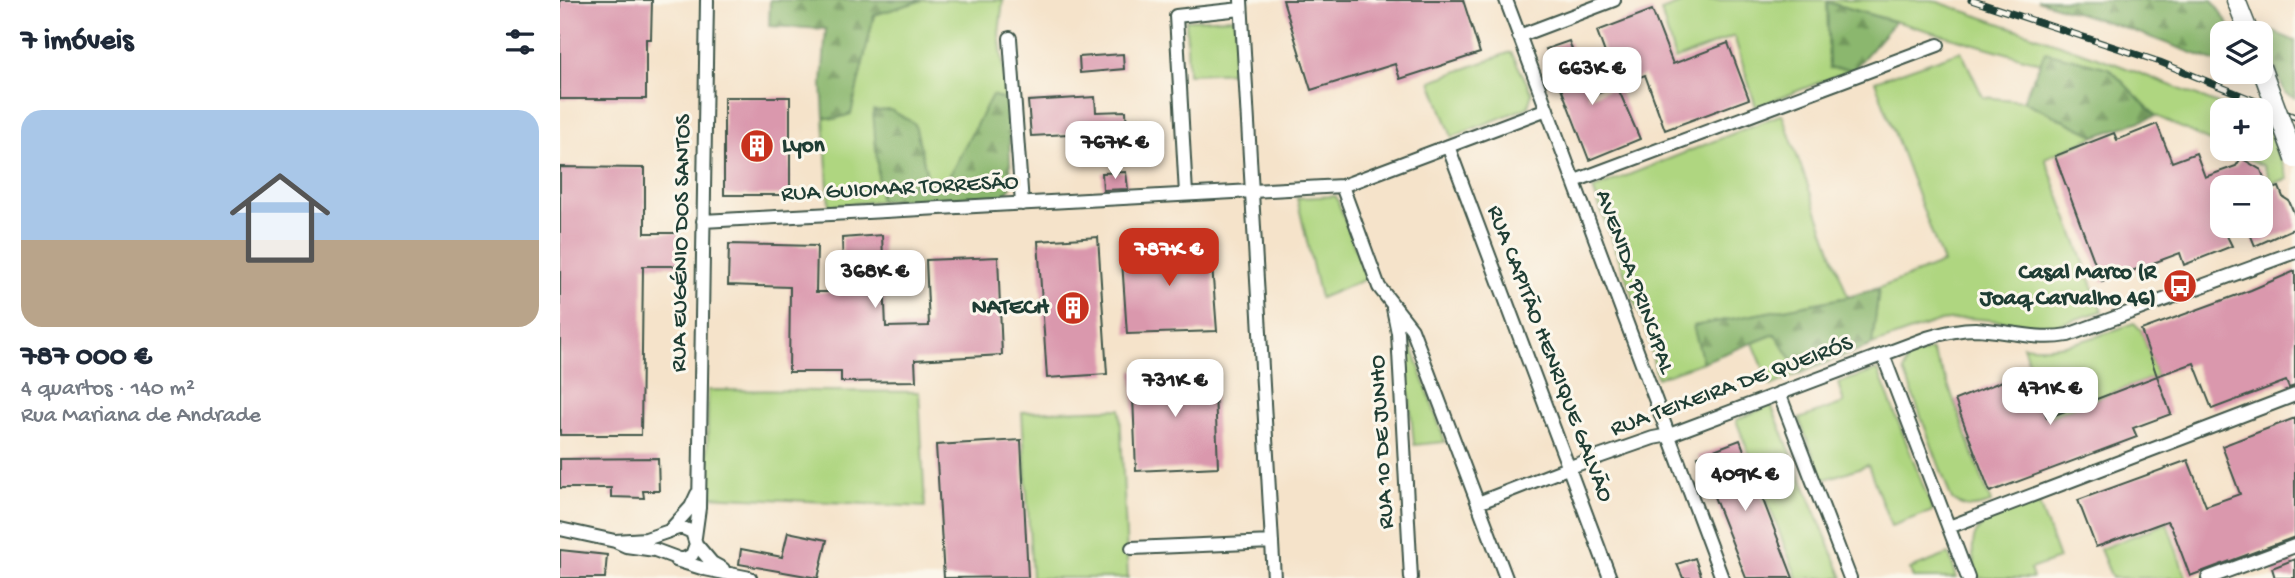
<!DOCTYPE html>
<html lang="pt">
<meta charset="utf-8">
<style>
body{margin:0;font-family:"Gochi Hand",sans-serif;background:#f6f6f7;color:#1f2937;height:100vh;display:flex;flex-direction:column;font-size:26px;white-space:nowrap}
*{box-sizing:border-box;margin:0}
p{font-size:23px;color:#747a83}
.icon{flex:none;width:38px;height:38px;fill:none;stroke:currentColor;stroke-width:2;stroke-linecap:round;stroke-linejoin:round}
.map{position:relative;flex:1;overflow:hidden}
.details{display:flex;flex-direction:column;background:#fff;width:560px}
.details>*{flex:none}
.controls{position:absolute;left:1650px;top:21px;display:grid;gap:14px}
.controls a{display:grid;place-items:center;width:63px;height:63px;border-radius:14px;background:#fff;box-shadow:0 4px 18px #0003;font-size:35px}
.price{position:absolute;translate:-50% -60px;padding:0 16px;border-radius:14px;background:#fff;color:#222;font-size:23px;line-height:46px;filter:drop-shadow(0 2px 4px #0008)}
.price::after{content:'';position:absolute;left:50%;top:42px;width:21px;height:16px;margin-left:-10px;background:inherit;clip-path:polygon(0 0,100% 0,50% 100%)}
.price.current{background:#c8321e;color:#fff}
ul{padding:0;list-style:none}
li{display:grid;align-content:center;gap:14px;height:371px;padding:0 21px}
li span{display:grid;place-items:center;height:217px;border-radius:21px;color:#555}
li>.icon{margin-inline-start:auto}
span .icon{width:126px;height:126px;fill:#fffc;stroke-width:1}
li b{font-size:30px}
h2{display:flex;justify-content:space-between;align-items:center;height:84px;padding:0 21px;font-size:30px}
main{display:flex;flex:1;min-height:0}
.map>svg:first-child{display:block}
.grass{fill:#afd680;stroke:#678a5a;stroke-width:2}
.forest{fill:url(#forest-firs);stroke:#557a51;stroke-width:2}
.building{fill:#da98ad}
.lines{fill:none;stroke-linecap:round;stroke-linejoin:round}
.street-casing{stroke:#3f564a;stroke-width:16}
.secondary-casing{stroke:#3f564a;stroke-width:21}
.street{stroke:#fff;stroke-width:12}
.secondary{stroke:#fff;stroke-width:18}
.rail-casing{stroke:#1f3d34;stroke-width:7}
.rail{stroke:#fbf7ec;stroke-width:4.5;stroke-dasharray:13;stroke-linecap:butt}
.secondary-bridge-casing{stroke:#3f564a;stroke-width:21;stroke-linecap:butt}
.secondary-bridge{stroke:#fff;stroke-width:18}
.labels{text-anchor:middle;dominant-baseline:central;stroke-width:6;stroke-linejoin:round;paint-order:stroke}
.poi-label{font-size:23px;font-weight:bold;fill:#1f3d34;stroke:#fbf7ec;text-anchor:end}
.street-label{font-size:23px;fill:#1f3d34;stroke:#fbf7ec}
</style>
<main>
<section class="details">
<h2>7 imóveis<svg class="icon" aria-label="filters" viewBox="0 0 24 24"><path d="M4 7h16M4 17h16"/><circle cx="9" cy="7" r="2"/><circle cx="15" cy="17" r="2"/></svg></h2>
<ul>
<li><span style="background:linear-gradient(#a9c7e8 60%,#b9a48a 0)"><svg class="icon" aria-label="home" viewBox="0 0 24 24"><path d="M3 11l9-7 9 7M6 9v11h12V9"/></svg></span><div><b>787 000 €</b><p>4 quartos · 140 m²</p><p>Rua Mariana de Andrade</p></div></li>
</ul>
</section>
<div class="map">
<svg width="1735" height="578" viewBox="0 0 1735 578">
<defs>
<pattern id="forest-firs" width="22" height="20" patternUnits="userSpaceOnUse" patternTransform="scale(1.75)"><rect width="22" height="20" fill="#8bb76e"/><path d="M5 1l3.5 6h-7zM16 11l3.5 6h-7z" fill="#71965b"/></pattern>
</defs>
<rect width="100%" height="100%" fill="#fbf7ec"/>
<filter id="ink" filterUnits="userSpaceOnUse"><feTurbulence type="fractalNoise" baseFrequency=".0143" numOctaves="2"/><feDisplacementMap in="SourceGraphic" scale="14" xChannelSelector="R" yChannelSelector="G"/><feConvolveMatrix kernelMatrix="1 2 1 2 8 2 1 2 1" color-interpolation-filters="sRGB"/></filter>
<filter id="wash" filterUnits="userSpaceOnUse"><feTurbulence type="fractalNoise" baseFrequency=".00686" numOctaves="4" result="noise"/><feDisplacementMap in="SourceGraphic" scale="28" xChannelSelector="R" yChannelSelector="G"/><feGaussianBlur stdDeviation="1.57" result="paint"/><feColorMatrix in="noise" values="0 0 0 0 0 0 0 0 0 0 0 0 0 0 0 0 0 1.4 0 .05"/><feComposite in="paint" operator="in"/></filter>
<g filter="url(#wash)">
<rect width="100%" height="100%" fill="#f5e3ca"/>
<path class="grass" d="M 363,0 L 443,0 L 439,34 L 448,101 L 432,96 L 387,182 L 368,180 L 314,111 L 320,201 L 269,206 L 264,117 L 275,119 L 291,114 L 314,15 Z
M 1130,0 L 1372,0 L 1551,62 L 1673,110 L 1662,110 L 1662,147 L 1596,116 L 1549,68 L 1481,63 L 1268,2 L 1269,68 L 1294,69 L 1196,107 L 1174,36 L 1115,60 L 1101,11 Z
M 675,18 L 678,72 L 628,74 L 626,20 Z
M 1401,51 L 1423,97 L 1463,101 L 1536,136 L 1485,158 L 1542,311 L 1494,326 L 1408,318 L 1380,321 L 1312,345 L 1319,288 L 1383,263 L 1315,81 Z
M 951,52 L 972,93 L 968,107 L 892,137 L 871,81 Z
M 1222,114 L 1288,297 L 1134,326 L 1143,362 L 1097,378 L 1088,336 L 1033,189 Z
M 1701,121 L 1708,124 L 1728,179 L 1712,183 L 1704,166 L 1666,149 L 1701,149 Z
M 776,196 L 806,279 L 760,298 L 737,198 Z
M 1574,323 L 1581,330 L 1597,376 L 1487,418 L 1463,346 C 1502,352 1538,336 1574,323 Z
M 1215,334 L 1241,373 L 1211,386 L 1193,343 Z
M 849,338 L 885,442 L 854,445 L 844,341 Z
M 1371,350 L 1386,379 L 1431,503 C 1415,508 1407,510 1392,500 L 1344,371 L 1347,358 Z
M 1318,370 L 1373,511 L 1331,526 L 1308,465 L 1263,480 L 1239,419 L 1284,403 L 1278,383 Z
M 148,390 L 359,392 L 365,507 L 147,496 Z
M 1211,405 L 1283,578 L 1237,578 L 1176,420 Z
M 560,409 L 568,578 L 472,578 L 462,412 Z
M 1478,501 L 1499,559 L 1470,569 L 1473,578 L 1418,578 C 1399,519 1432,518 1478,501 Z
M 1607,523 L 1626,578 L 1552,578 L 1540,549 Z
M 1389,554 L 1397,578 L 1353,578 L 1350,569 Z"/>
<path class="forest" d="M 210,0 L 363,0 L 314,15 L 291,114 L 275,119 L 264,117 L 262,84 L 266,29 L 209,26 Z
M 1477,0 L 1652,0 L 1668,23 L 1672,33 L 1662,33 L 1662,64 L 1563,27 Z
M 1267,2 L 1335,22 L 1294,69 L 1269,68 Z
M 1699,26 L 1735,41 L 1735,98 L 1725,93 Z
M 1485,52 L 1549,68 L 1596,116 L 1536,136 L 1463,101 Z
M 432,95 L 448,101 L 451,187 L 443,196 L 320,201 L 313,111 L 331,110 L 355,124 L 368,180 L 386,182 Z
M 1319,288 L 1312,345 L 1241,373 L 1215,334 L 1143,362 L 1133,326 L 1288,297 Z"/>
<g id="blocks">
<path class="building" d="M 0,0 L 92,0 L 91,39 L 86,39 L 86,99 L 0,99 Z
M 723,0 L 903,0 L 920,53 L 840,79 L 835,64 L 751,90 Z
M 1092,10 L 1113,64 L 1168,43 L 1189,99 L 1105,130 L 1085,75 L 1057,86 L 1037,31 Z
M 1009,41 L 1029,97 L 1057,86 L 1080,139 L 1029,160 L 986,49 Z
M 563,54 L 564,69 L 520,73 L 519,57 Z
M 164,97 L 230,97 L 230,195 L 164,195 Z
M 535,97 L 536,112 L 566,111 L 567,131 L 471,136 L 468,101 Z
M 1597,124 L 1612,162 L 1636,153 L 1645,177 L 1676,166 L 1681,158 L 1701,170 L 1709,190 L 1719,187 L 1723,197 L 1729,201 L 1735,215 L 1735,228 L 1695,246 L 1687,226 L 1701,226 L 1701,187 L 1662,187 L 1662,226 L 1672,246 L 1624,265 L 1620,253 L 1542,282 L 1495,156 L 1554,133 L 1557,140 Z
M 0,167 L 85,168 L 85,233 L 119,233 L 119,266 L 83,266 L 81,435 L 0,435 Z
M 566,172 L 568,189 L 543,190 L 542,173 Z
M 322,235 L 326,327 L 369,326 L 366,260 L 438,257 L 442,355 L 355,360 L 356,381 L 281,382 L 281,372 L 229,372 L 230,287 L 168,285 L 169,244 L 257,246 L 256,292 L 284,292 L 282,238 Z
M 538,237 L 547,374 L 487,378 L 478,241 Z
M 650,239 L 657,331 L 567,334 L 561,246 Z
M 1735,271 L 1735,386 L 1729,388 L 1726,381 L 1652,409 L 1634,363 L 1597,376 L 1581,330 L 1691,290 Z
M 654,367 L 658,467 L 576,471 L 572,371 Z
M 1470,370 L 1487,418 L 1597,376 L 1611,414 L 1573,428 L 1577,437 L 1430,492 L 1395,400 Z
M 1735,418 L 1735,537 L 1630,576 L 1612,528 L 1607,521 L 1536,547 L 1518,500 L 1628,460 L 1646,506 L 1680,494 L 1662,446 Z
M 461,440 L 468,577 L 384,578 L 376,445 Z
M 1180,440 L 1233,578 L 1186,578 L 1138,456 Z
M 98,458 L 99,491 L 83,491 L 84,498 L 51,497 L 51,488 L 0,488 L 0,459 Z
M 228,532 L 267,540 L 258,578 L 179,564 L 181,549 L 222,557 Z
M 0,550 L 47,555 L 45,578 L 0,578 Z
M 1135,558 L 1142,578 L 1123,578 L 1117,564 Z
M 1735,559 L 1735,578 L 1715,578 L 1712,568 Z"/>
</g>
</g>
<g filter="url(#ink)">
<use href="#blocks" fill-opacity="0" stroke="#3f564a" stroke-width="2"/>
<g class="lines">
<g class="street-casing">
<path id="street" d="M 681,0 L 714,578
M 946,0 L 1162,578
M 959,36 L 1054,0
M 450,38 L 462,204
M 888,146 L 1050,578
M 1015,181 L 1378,45
M 782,186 L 819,287 L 852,329 L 946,578
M 626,194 L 616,16 L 681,9
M 143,221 L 782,186 L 987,109
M 833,308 L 838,333 L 851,578
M 1323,355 L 1408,578
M 1219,393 L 1290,578
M 918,503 L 1010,467 L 1093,438 L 1109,435 L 1367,338 C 1383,333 1398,329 1415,329 C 1447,330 1475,341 1508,335 L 1735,252
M 1389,527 L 1735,395
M 0,529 L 55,541 L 86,539 L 121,527 L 132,532 L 136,544 L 132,555 L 122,560 L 95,550 L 66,546 L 55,541
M 111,529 L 131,507 L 137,494
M 135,537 L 139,508 L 147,0
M 136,544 L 152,563 L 163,569
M 572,548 L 712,542
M 116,560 L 145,569 L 190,578
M 1648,578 L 1735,546"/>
</g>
<g class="secondary-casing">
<path id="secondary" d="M 1676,0 L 1689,33"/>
</g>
<use href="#street" class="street"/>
<use href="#secondary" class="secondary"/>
<g class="rail-casing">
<path id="rail" d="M 1411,0 L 1600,62 L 1735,117"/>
</g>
<use href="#rail" class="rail"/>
<g class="secondary-bridge-casing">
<path id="secondary-bridge" d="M 1701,67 L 1735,159"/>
</g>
<use href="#secondary-bridge" class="secondary-bridge"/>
</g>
</g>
<defs>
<g id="building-disc" transform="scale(1.75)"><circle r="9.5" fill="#c8321e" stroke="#fbf7ec"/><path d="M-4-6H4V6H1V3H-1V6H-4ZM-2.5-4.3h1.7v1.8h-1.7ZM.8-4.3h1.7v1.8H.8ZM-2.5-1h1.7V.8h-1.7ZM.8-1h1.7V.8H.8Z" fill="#fff"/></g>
<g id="bus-disc" transform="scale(1.75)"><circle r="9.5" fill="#c8321e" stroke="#fbf7ec"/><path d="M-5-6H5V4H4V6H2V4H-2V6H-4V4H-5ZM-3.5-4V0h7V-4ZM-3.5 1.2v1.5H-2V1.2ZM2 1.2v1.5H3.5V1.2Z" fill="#fff"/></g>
</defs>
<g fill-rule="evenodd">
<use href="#building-disc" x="197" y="146"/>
<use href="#bus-disc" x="1620" y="286"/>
<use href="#building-disc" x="513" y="308"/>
</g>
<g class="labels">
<g class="poi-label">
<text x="222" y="146" text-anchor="start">Lyon</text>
<text x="1596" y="273">Casal Marco (R<tspan x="1596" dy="26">Joaq Carvalho 46)</tspan></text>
<text x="489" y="308">NATECH</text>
</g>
<g class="street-label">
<text transform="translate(340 189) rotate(-3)">RUA GUIOMAR TORRESÃO</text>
<text transform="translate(122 243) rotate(-89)">RUA EUGÉNIO DOS SANTOS</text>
<text transform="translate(1074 282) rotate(70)">AVENIDA PRINCIPAL</text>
<text transform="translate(989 354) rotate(69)">RUA CAPITÃO HENRIQUE GALVÃO</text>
<text transform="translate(1172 387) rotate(-20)">RUA TEIXEIRA DE QUEIRÓS</text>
<text transform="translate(823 442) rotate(-93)">RUA 10 DE JUNHO</text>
</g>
</g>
</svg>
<div class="controls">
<a><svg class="icon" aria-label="layers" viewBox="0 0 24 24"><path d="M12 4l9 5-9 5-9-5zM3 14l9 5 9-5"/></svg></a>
<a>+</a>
<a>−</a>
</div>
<b class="price" style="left:1032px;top:107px">663K €</b>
<b class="price" style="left:555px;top:181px">767K €</b>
<b class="price current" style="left:609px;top:288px">787K €</b>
<b class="price" style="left:315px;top:310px">368K €</b>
<b class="price" style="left:615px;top:419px">731K €</b>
<b class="price" style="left:1490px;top:427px">471K €</b>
<b class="price" style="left:1185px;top:513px">409K €</b>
</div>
</main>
